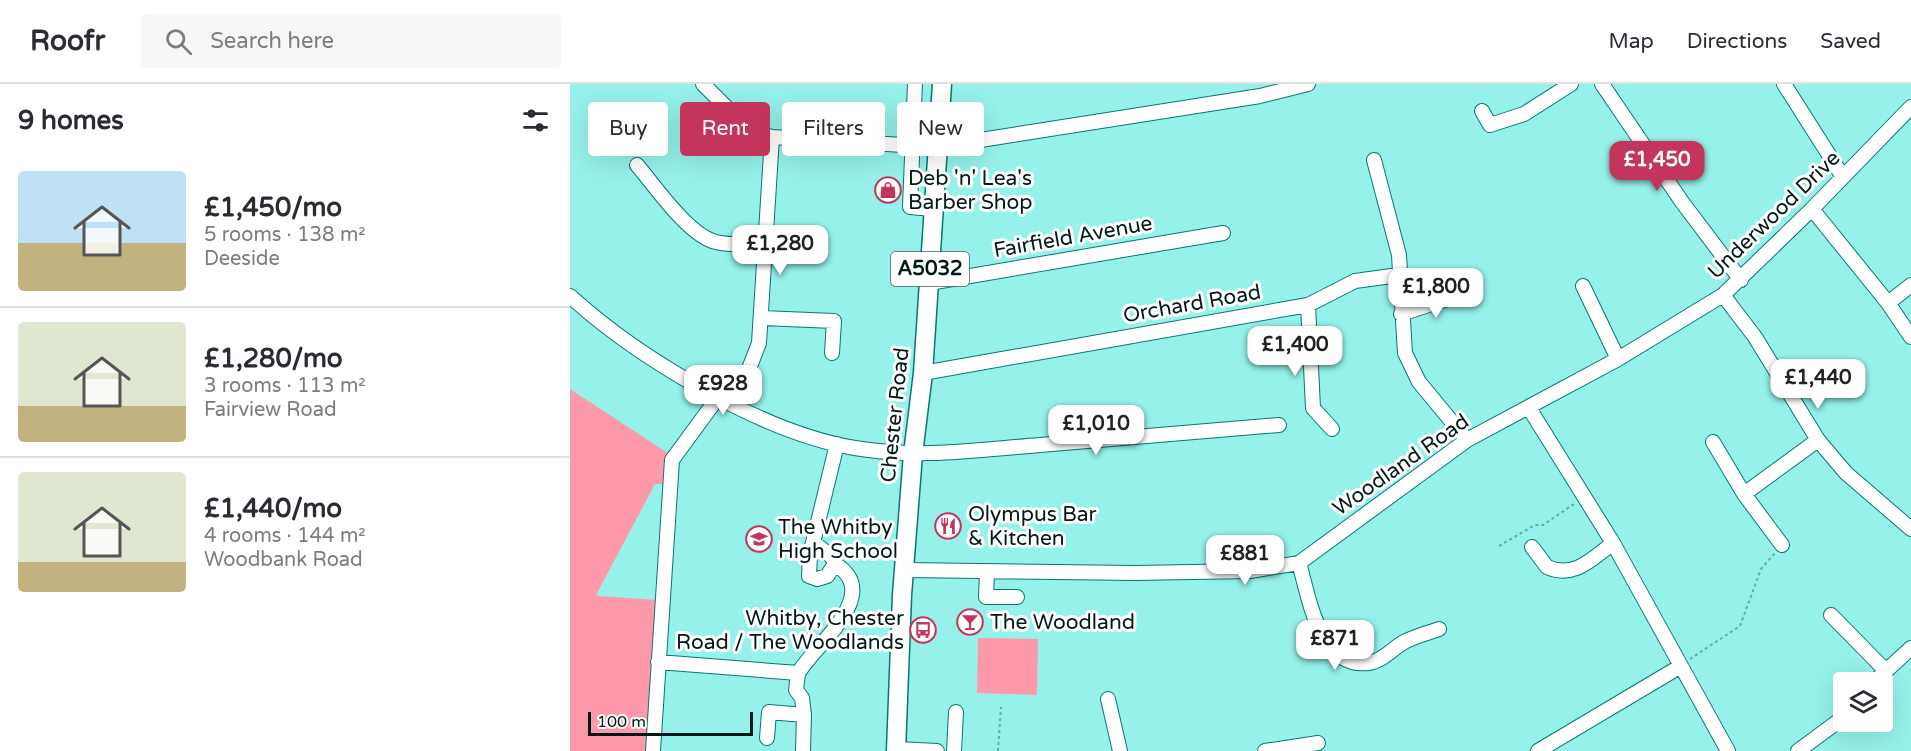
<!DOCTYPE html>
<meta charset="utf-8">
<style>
body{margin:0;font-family:"Varela Round",sans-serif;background:#f7f7f7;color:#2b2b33;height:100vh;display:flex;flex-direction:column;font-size:22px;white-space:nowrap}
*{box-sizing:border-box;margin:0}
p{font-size:20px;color:#7c7c81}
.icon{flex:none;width:33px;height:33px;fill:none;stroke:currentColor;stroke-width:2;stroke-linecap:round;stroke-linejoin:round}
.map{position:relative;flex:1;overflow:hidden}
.drawer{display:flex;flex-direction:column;background:#fff;width:570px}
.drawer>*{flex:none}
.guide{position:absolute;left:18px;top:18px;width:570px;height:54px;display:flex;gap:12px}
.tools{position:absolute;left:1263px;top:588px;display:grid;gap:12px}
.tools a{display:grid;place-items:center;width:60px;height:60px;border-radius:6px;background:#fff;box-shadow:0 6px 24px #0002;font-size:30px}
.scale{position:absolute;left:18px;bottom:15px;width:165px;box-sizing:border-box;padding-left:6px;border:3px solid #001917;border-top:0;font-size:16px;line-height:21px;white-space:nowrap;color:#001917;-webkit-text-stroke:4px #fff;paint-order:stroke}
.price{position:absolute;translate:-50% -51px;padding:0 14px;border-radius:12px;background:#fff;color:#222;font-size:20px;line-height:39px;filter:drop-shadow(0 2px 3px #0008)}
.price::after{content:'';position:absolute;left:50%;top:36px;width:18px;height:14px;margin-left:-9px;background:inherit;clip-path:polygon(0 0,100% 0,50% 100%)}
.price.active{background:#c4355c;color:#fff}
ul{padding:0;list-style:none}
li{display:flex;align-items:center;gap:18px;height:150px;padding:0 18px}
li+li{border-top:2px solid #e1e1e2}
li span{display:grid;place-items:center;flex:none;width:168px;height:120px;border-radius:6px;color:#555}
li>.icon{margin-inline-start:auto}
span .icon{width:72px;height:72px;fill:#fffc;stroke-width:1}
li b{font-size:26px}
h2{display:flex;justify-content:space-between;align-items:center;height:72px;padding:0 18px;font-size:26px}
.tag{padding:0 21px;border-radius:6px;background:#fff;box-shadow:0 6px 24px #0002;font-size:21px;line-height:54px}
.tag.active{background:#c4355c;color:#fff}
header{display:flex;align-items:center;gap:36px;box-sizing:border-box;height:84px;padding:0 30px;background:#fff;border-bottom:2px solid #e1e1e2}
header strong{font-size:28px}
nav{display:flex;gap:33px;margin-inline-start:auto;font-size:21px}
.search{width:420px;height:54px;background:#f7f7f7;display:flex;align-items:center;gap:15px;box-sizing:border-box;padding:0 21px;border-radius:6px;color:#7c7c81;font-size:22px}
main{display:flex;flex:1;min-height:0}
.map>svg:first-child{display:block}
.green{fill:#fd99aa}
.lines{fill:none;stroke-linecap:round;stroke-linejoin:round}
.minor-casing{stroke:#077772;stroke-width:16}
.major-casing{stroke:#077772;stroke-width:21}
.path{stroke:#65aaa4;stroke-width:2;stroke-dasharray:3 3;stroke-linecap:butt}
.minor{stroke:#fff;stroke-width:14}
.major{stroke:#fff;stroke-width:18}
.labels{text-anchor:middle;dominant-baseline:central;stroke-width:6;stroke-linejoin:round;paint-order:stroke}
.shield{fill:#fff;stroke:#4c5e5d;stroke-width:1.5}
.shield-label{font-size:20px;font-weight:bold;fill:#001917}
.poi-label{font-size:21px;fill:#001917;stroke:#fff;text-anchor:start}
.street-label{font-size:21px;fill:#001917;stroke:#fff}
</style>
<header>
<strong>Roofr</strong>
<div class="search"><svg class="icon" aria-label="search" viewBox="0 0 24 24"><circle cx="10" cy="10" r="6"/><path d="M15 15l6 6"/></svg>Search here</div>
<nav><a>Map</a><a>Directions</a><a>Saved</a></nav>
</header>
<main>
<section class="drawer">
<h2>9 homes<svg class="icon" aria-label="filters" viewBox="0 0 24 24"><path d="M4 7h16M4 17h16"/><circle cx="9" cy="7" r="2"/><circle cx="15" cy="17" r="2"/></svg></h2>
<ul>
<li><span style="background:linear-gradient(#bfe0f5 60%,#c2b280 0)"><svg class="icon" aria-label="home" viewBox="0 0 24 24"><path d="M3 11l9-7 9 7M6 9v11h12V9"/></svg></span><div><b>£1,450/mo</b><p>5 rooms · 138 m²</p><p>Deeside</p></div></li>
<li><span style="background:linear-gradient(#dfe7d0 70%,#c2b280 0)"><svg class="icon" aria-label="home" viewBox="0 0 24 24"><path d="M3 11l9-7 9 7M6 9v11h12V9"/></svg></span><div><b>£1,280/mo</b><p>3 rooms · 113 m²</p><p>Fairview Road</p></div></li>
<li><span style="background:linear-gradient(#dfe7d0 75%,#c2b280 0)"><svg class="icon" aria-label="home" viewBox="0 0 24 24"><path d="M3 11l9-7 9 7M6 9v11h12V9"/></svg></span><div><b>£1,440/mo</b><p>4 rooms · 144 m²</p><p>Woodbank Road</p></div></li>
</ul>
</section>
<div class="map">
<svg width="1341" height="667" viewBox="0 0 1341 667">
<rect width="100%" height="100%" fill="#96f1ea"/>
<path class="green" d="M 0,305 L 99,370 L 94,400 L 85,400 L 27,509 L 28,512 L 87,516 L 78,667 L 0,667 Z
M 408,554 L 468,555 L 467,611 L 407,609 Z"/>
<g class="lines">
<g class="minor-casing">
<path id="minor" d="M 133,0 L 180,47 L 202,53 L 366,63 L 690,12 L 738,0
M 345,0 L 340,123 L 363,125
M 1032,0 L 1112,118 L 1171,196
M 1214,0 L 1273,93
M 912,27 L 920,41 L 954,30 L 1001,0
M 804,76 L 829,171 L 835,269 L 849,298 L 897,356
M 67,81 C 85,102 119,152 146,158 C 162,162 180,160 197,160
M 1242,125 L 1318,219 L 1341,253
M 359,199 L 653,149
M 1013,202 L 1048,275
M 1153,211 L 1185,253 L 1248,356 L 1276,389 L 1341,445
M 0,212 C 68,274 193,349 285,364 C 349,375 406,366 470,361 C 550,354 630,348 709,341
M 1318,219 L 1341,201
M 738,221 L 743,324 L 762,345
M 831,230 L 892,210
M 191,234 L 264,237 L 262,269
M 353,289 L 738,221 L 785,197 L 829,191
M 165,321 L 189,259 L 202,53
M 959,324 L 1043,459 L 1158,667
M 1143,358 L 1174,410 L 1248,356
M 1174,410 L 1212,461
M 243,458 L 262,473 L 265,480 L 257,492 L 247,495 L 239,492 L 240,471 L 267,360
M 962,463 L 977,483 C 1004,495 1022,475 1043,459
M 729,479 C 739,513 749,585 799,579 C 813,577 823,564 834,558 C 845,552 858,549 869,545
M 335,486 L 565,489 L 680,487 L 729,479 L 897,356 L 1048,275 L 1153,211 L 1242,125 L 1341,23
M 417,488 L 416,513 L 447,513
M 1261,531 L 1315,586
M 88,578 L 228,589
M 1304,598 L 1341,564
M 538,615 L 550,667
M 234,631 L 232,614 L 226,606 C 227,600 227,592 229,588 C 245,561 314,510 265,480
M 197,654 L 199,628 L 234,631 L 233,667
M 327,665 L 367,667
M 83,667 L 102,376 L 149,312
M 384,667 L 386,628
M 695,667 L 748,659
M 968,667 L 1111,582
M 1228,667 L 1274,633"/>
</g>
<g class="major-casing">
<path id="major" d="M 326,667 L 332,511 L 343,370 L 353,289 L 372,0"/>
</g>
<path class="path" d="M 929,462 L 965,441 L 973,441 L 1004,420
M 1120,575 L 1170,542 L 1191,485 L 1205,469
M 428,667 L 431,623"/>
<use href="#minor" class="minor"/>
<use href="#major" class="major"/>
</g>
<defs>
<g id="shop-ring" transform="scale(1.35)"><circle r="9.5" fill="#fff" stroke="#c4355c" stroke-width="1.5"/><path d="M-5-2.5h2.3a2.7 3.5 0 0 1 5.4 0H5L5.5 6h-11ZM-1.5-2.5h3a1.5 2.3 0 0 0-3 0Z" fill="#c4355c"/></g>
<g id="restaurant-ring" transform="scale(1.35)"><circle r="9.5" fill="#fff" stroke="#c4355c" stroke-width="1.5"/><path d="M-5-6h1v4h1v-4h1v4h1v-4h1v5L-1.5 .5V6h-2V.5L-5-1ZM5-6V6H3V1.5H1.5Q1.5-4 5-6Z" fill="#c4355c"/></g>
<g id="school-ring" transform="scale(1.35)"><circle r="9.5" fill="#fff" stroke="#c4355c" stroke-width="1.5"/><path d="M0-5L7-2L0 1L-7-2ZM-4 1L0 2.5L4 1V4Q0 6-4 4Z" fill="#c4355c"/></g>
<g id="bar-ring" transform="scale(1.35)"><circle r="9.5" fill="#fff" stroke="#c4355c" stroke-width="1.5"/><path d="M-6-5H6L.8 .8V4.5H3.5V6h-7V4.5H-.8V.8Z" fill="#c4355c"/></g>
<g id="bus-ring" transform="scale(1.35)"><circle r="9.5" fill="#fff" stroke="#c4355c" stroke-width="1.5"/><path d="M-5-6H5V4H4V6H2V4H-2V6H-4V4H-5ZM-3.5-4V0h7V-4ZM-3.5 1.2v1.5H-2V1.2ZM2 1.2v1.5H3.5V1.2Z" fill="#c4355c"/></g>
</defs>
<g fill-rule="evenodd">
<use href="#shop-ring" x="318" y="106"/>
<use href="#restaurant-ring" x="378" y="442"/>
<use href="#school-ring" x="189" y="455"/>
<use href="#bar-ring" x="400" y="538"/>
<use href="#bus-ring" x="353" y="546"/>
</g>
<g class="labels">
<rect class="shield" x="321" y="168" width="78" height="34" rx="4.5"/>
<g class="shield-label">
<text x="360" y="185">A5032</text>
</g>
<g class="poi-label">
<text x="338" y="94">Deb 'n' Lea's<tspan x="338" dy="24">Barber Shop</tspan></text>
<text x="398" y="430">Olympus Bar<tspan x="398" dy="24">&amp; Kitchen</tspan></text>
<text x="208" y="443">The Whitby<tspan x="208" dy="24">High School</tspan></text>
<text x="334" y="534" text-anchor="end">Whitby, Chester<tspan x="334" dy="24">Road / The Woodlands</tspan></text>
<text x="420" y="538">The Woodland</text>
</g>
<g class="street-label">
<text transform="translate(1204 131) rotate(-44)">Underwood Drive</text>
<text transform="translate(503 153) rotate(-10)">Fairfield Avenue</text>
<text transform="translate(622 220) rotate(-10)">Orchard Road</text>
<text transform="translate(325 331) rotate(-84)">Chester Road</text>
<text transform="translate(831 381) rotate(-35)">Woodland Road</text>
</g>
</g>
</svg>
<div class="tools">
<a><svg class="icon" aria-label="layers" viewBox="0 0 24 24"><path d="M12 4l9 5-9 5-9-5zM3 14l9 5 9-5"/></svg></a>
</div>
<div class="scale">100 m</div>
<b class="price active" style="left:1087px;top:108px">£1,450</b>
<b class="price" style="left:210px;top:192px">£1,280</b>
<b class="price" style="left:866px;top:235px">£1,800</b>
<b class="price" style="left:725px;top:293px">£1,400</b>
<b class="price" style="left:1248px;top:326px">£1,440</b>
<b class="price" style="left:153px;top:332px">£928</b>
<b class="price" style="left:526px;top:372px">£1,010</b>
<b class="price" style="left:675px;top:502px">£881</b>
<b class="price" style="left:765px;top:587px">£871</b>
<div class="guide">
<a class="tag">Buy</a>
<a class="tag active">Rent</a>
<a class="tag">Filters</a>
<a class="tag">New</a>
</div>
</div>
</main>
